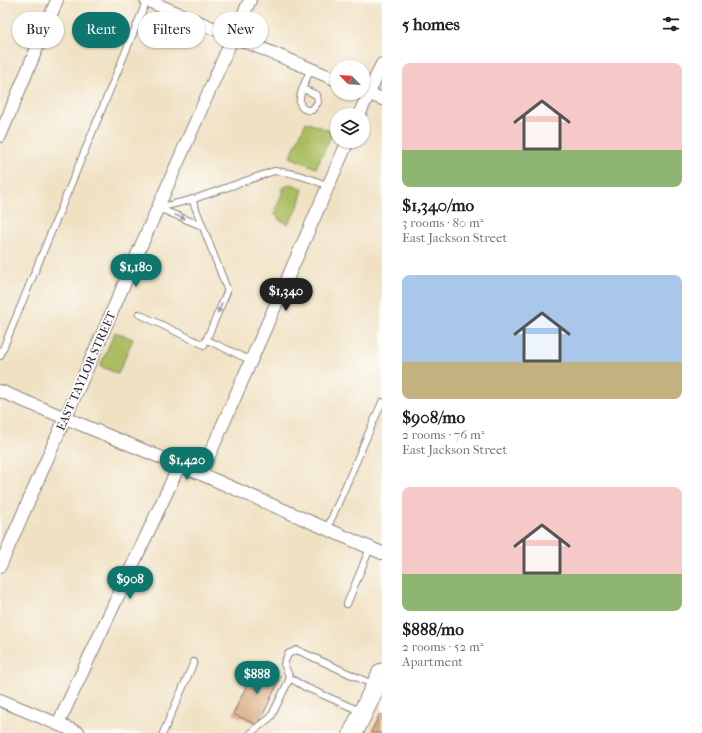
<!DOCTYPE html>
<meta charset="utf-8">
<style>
body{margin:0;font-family:"IM FELL French Canon",serif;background:#f6f6f6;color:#202124;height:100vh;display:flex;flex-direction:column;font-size:15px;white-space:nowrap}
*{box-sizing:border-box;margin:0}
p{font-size:13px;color:#757577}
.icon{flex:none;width:22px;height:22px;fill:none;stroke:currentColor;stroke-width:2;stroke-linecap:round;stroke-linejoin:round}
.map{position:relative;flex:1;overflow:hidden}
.sheet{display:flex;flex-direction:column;background:#fff;width:320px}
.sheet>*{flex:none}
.hud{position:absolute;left:12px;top:12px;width:310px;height:36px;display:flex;gap:8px}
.needle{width:26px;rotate:294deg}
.fabs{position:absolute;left:330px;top:60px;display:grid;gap:8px}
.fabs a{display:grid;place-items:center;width:40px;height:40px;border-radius:50%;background:#fff;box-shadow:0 1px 3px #0004;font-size:20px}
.price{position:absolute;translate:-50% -34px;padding:0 9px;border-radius:14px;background:#0f766e;color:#fff;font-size:13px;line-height:26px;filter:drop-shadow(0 1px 2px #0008)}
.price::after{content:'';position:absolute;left:50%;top:24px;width:12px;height:9px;margin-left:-6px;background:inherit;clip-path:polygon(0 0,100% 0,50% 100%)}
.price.selected{background:#222;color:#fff}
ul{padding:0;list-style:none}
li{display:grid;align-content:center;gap:8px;height:212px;padding:0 20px}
li span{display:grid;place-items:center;height:124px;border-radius:8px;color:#555}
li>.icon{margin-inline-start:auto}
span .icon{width:72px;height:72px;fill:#fffc;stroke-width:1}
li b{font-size:17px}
h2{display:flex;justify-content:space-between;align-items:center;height:48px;padding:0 20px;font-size:17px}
.tag{padding:0 14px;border-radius:18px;background:#fff;box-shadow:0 1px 3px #0004;font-size:14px;line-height:36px}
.tag.selected{background:#0f766e;color:#fff}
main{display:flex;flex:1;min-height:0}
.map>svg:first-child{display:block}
.green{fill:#abbd61;stroke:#66704e}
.building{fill:#d29d6d}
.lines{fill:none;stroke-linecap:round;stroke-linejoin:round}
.lane-casing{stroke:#89827f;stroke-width:8}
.street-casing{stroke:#89827f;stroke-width:14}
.primary-casing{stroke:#89827f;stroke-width:21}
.lane{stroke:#fff;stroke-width:6}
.street{stroke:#fff;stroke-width:12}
.primary{stroke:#fff;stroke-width:19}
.oneway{fill:#9c9ca7}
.labels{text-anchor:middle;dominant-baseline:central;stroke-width:3.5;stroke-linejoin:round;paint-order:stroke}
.street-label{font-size:12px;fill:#22223b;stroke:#fdfcf7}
</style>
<main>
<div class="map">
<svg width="382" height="733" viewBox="0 0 382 733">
<rect width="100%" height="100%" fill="#fdfcf7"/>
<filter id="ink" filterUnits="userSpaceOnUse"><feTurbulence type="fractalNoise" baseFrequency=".025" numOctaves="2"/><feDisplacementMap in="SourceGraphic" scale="8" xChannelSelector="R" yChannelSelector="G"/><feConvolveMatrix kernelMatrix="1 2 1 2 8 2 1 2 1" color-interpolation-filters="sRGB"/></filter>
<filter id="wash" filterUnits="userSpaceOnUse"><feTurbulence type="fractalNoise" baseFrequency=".012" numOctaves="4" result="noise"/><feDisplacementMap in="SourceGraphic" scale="16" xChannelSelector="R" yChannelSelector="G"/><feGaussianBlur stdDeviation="0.9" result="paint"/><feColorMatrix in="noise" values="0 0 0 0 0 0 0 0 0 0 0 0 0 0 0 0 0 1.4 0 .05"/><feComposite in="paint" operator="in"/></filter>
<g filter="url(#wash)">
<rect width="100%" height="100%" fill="#f0e1c3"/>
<path class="green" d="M 306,122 L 333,132 L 316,168 L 290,157 Z
M 292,184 L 303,189 L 298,207 L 288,224 L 278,219 L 279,217 L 274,214 L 283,191 L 282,188 Z
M 115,332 L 133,339 L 118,374 L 100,366 Z"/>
<g id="blocks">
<path class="building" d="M 257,664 L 281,676 L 258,725 L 233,714 Z
M 380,714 L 382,715 L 382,733 L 373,733 L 371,732 Z"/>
</g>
</g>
<g filter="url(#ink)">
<use href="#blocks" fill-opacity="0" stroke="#89827f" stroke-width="1"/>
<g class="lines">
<g class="lane-casing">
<path id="lane" d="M 303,89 L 317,95 L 318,102 L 312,110 C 288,112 306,80 311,69
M 158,208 L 194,199 L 274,171 C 293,172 310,178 328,186
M 158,208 L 202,226
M 139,314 L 204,345 L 227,292 L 227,289 L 192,199
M 207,340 L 252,361
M 0,356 L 147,0
M 327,529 L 382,402
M 347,604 L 370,548
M 360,711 L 305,687 L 290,678 L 284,664 L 288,654 L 297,650 L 374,685
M 163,733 L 194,662
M 251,733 L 271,717 L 290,678"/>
</g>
<g class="street-casing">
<path id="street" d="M 146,0 L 337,80
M 363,91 L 382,99
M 359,115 L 382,64
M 0,136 L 57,0
M 0,391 L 201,474 L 382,553
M 201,474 L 348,141
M 0,566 L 233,37 L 250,0
M 0,700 L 79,733
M 58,724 L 179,466"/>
</g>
<g class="primary-casing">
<path id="primary" d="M 353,733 L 382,673"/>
</g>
<use href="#lane" class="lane"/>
<use href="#street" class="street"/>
<use href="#primary" class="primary"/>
</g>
<defs><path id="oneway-solid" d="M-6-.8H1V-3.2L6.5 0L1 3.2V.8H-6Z"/></defs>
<g class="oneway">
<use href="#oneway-solid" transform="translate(180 217) rotate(21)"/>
<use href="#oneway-solid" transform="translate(220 308) rotate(113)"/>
</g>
</g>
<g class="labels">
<g class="street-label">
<text transform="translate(86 371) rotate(-66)">EAST TAYLOR STREET</text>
</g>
</g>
</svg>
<div class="fabs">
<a><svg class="needle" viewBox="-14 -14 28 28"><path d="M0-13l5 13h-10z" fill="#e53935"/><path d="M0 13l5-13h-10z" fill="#757577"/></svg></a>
<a><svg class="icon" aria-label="layers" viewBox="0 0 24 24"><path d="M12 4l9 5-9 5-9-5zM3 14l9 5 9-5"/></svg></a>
</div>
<b class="price" style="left:136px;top:288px">$1,180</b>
<b class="price selected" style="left:286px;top:312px">$1,340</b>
<b class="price" style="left:187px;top:481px">$1,420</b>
<b class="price" style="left:130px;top:600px">$908</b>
<b class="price" style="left:257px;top:695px">$888</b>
<div class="hud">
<a class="tag">Buy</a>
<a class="tag selected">Rent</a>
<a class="tag">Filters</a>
<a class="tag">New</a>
</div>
</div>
<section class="sheet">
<h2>5 homes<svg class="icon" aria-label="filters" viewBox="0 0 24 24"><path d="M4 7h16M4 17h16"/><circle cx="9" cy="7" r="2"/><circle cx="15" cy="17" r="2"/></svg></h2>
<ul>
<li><span style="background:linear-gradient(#f6c9c9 70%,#8fb573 0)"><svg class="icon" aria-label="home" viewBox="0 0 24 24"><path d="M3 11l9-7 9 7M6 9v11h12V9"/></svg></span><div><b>$1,340/mo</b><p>3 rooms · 80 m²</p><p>East Jackson Street</p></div></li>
<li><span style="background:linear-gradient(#a9c7e8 70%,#c2b280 0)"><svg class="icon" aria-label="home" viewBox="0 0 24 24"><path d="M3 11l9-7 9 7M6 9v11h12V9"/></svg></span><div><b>$908/mo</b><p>2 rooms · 76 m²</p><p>East Jackson Street</p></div></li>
<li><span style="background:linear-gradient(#f6c9c9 70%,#8fb573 0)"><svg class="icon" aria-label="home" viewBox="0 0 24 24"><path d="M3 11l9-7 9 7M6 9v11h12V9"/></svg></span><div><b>$888/mo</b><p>2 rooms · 52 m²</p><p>Apartment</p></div></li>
</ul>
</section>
</main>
